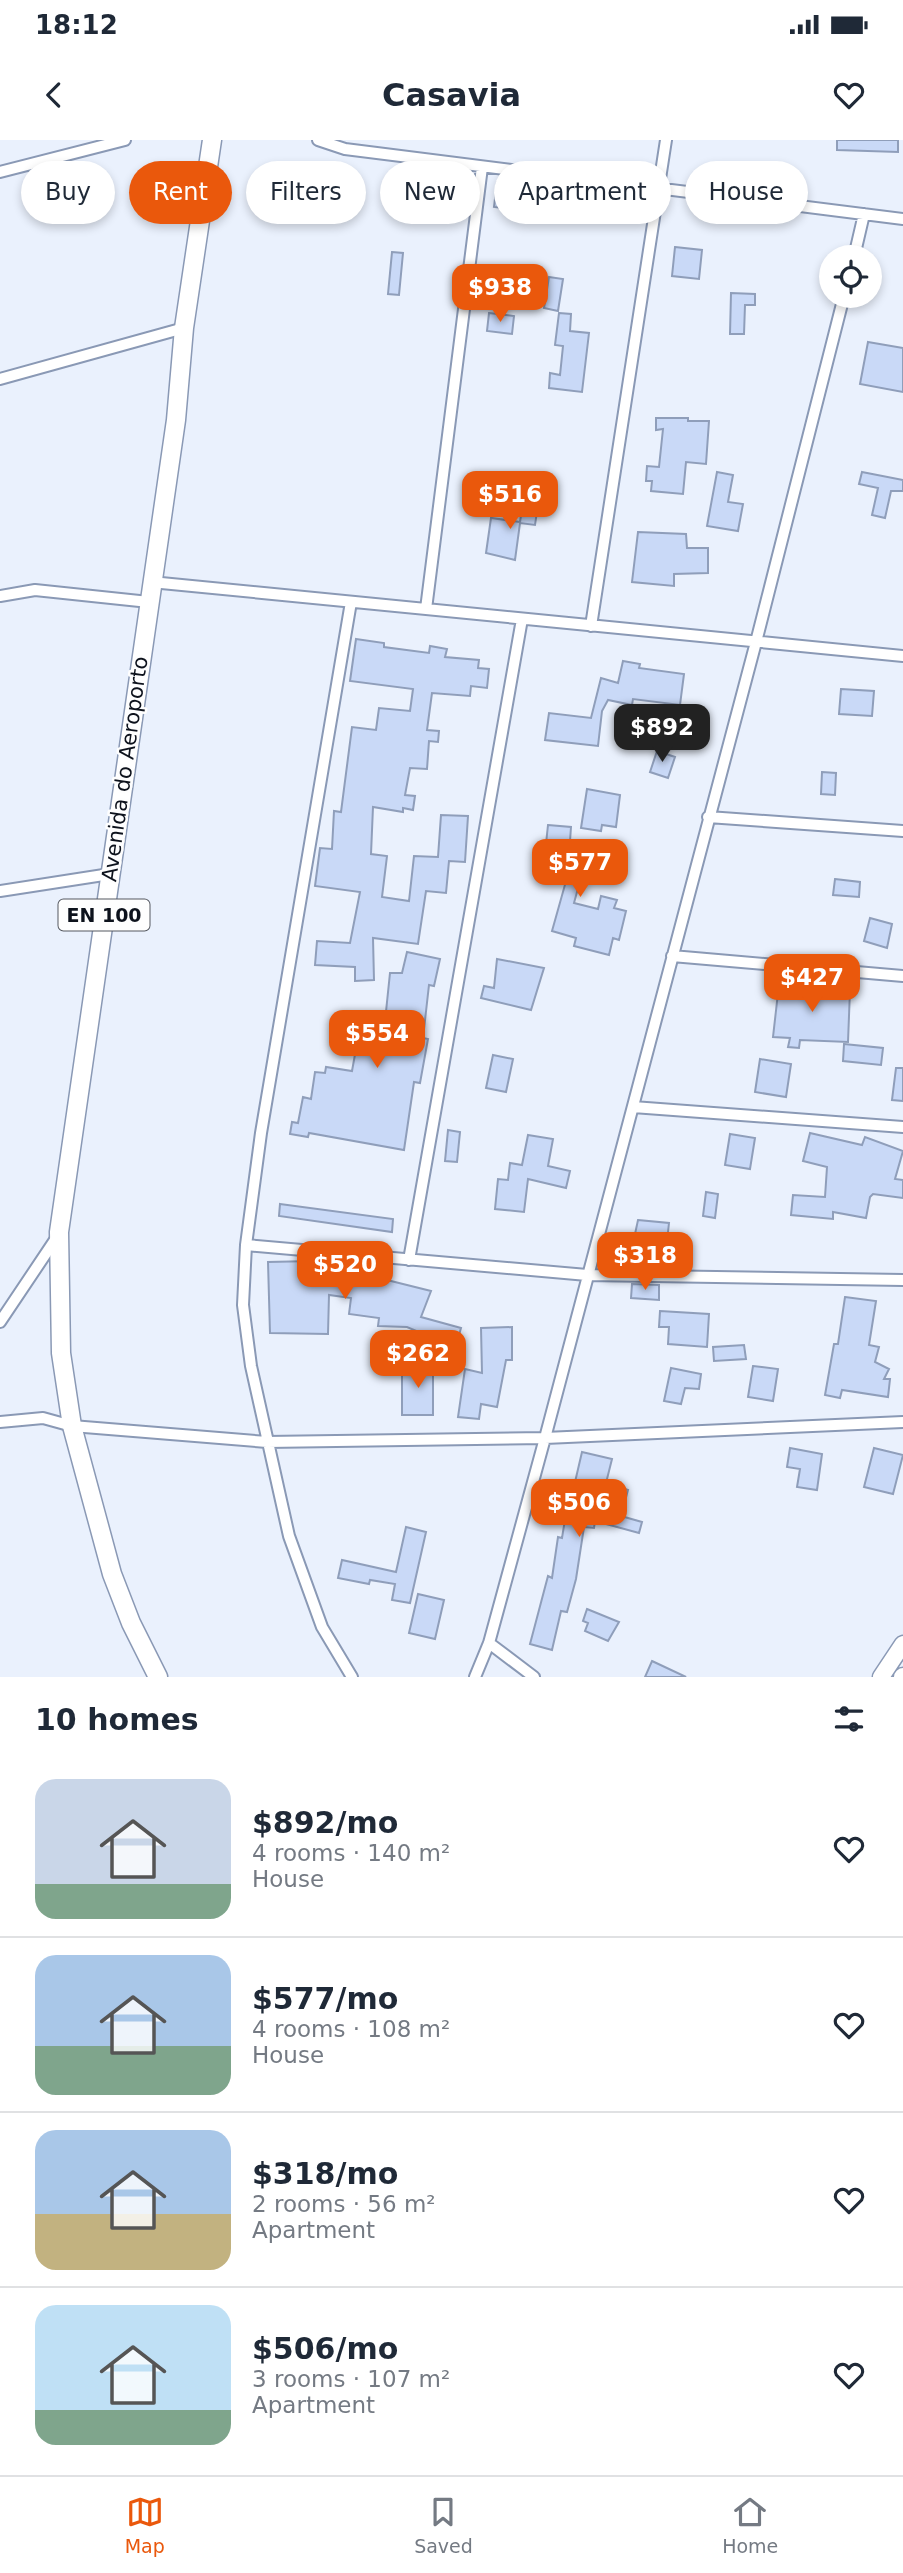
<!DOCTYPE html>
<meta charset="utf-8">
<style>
body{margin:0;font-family:"DejaVu Sans",sans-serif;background:#f6f6f7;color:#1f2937;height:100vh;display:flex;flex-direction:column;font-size:26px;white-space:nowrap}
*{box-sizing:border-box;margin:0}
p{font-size:23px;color:#747a83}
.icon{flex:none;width:38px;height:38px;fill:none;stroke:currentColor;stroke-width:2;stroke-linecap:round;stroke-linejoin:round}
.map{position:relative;height:1537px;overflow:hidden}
.details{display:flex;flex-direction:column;background:#fff;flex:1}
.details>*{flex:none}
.top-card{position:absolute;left:21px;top:21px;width:861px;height:63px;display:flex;gap:14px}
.controls{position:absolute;left:819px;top:105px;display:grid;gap:14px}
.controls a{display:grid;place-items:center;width:63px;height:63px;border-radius:50%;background:#fff;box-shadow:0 4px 10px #0003;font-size:35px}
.price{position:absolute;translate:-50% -60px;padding:0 16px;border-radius:14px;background:#ea580c;color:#fff;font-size:23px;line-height:46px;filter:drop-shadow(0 2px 4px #0008)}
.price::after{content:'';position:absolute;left:50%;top:42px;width:21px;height:16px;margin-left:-10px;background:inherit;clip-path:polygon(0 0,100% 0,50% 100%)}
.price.on{background:#222;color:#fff}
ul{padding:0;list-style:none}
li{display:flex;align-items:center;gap:21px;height:175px;padding:0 35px}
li+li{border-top:2px solid #e0e1e3}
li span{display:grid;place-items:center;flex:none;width:196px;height:140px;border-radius:21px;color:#555}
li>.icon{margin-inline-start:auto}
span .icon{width:84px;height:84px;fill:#fffc;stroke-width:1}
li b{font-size:30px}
h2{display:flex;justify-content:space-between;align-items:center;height:84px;padding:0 35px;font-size:30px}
.pill{padding:0 24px;border-radius:32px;background:#fff;box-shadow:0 4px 10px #0003;font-size:24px;line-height:63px}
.pill.on{background:#ea580c;color:#fff}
.status{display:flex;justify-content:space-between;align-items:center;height:49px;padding:0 35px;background:#fff;direction:ltr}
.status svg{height:19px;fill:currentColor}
header{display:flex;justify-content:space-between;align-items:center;height:91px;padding:0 35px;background:#fff;font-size:32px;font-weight:700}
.tab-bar{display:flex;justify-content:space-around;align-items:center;height:98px;border-top:2px solid #e0e1e3;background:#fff;font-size:19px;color:#747a83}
.tab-bar a{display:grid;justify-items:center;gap:4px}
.tab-bar .on{color:#ea580c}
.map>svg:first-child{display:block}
.building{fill:#c9d9f7;stroke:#8f9eba;stroke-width:2}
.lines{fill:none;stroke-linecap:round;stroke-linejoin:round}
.street-casing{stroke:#8a99b5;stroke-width:14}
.secondary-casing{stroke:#8a99b5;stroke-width:19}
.primary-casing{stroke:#8a99b5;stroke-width:21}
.street{stroke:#fff;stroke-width:10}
.secondary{stroke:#fff;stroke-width:16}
.primary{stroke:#fff;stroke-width:18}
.labels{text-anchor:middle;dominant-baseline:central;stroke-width:5;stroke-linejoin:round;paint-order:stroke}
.shield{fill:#fefefe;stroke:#555960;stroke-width:2}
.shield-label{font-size:19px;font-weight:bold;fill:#0d121c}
.street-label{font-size:21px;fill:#0d121c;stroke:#fefefe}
</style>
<div class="status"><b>18:12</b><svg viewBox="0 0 49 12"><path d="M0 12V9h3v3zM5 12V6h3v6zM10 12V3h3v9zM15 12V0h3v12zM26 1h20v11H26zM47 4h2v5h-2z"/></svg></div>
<header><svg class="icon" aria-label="back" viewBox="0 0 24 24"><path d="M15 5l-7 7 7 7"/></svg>Casavia<svg class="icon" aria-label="heart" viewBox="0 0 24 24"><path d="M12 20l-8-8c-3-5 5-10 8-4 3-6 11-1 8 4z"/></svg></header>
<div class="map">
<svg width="903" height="1537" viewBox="0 0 903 1537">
<rect width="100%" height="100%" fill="#eaf1fd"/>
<path class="building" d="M 837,0 L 898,0 L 898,12 L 837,10 Z
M 497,42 L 543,48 L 540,73 L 494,67 Z
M 675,107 L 702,110 L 699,139 L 672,136 Z
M 392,112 L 403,113 L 399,155 L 388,154 Z
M 549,137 L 563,139 L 558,171 L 544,168 Z
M 731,153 L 755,154 L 755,165 L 745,165 L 744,194 L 730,194 Z
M 489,173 L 514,176 L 512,194 L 487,191 Z
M 559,173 L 571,174 L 570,191 L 589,193 L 582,252 L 549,248 L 550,233 L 560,235 L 563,206 L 555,205 Z
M 868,202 L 903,208 L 903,252 L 860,244 Z
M 656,278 L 688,278 L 688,281 L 709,281 L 706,324 L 686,322 L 683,354 L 651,351 L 652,341 L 646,341 L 647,326 L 659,327 L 663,289 L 656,290 Z
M 717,332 L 733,335 L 728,362 L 743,364 L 738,391 L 707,386 Z
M 862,332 L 903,340 L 903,351 L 891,351 L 885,378 L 872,375 L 878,348 L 859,344 Z
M 524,356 L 539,358 L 535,385 L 520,383 L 515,420 L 486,413 L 491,378 L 520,382 Z
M 638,392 L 686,394 L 687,408 L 708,408 L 708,433 L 674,434 L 674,446 L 632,442 Z
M 356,499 L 384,503 L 384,507 L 429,513 L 430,506 L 447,509 L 445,517 L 479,520 L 478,528 L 489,529 L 487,548 L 471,546 L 470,556 L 432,553 L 427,590 L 439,591 L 438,602 L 429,601 L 427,629 L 410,628 L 405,655 L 415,656 L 413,670 L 403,668 L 403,672 L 373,667 L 371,714 L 387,716 L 382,757 L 409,761 L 414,716 L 438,717 L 441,675 L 468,676 L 465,722 L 449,721 L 446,753 L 426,751 L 418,804 L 373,798 L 374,840 L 355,841 L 355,827 L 315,825 L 317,801 L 350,803 L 360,752 L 315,746 L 320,708 L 332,709 L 334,671 L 341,672 L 352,587 L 376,590 L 379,568 L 410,571 L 413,549 L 350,541 Z
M 623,521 L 640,524 L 639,528 L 684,534 L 680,565 L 633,559 L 632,565 L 608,560 L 602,571 L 598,606 L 545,600 L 549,573 L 591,578 L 601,538 L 618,543 Z
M 841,549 L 874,551 L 872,576 L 839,574 Z
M 657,611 L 675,617 L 668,638 L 650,632 Z
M 822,632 L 836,633 L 835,655 L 821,654 Z
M 587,649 L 620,655 L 616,687 L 602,685 L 601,691 L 581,688 Z
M 548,685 L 571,687 L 569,715 L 586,719 L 574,763 L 598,769 L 601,756 L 617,760 L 614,768 L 626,771 L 619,800 L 613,798 L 609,815 L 574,806 L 576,798 L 552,791 L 568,734 L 543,732 Z
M 835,739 L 860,742 L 859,757 L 833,755 Z
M 870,778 L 892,784 L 887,808 L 864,801 Z
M 407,812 L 440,819 L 434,846 L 429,845 L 423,898 L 428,899 L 420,943 L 414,942 L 404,1010 L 309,993 L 308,997 L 290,994 L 292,982 L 298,983 L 303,957 L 311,959 L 315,932 L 325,933 L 326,927 L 352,931 L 360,887 L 384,891 L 390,833 L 402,833 Z
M 497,819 L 544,828 L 531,870 L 481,858 L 484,846 L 494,848 Z
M 808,842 L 818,843 L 818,849 L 850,850 L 848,902 L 800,900 L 799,908 L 788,907 L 790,898 L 773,897 L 779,844 L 807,846 Z
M 844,904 L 883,908 L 881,925 L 843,921 Z
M 493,915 L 513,919 L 506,952 L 486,948 Z
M 760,919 L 791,924 L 786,957 L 755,952 Z
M 896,928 L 903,928 L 903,961 L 892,960 Z
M 448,990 L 460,992 L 457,1022 L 445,1021 Z
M 810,993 L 862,1005 L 865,997 L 903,1011 L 895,1039 L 903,1040 L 903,1058 L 873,1054 L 870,1057 L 866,1078 L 833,1072 L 833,1079 L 791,1075 L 793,1055 L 825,1057 L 827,1027 L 803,1021 Z
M 730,994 L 755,998 L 750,1029 L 725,1025 Z
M 528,995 L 553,999 L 548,1026 L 570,1031 L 566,1048 L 528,1039 L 524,1072 L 495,1069 L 498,1039 L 508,1040 L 510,1023 L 522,1025 Z
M 706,1052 L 718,1054 L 715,1078 L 703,1076 Z
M 280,1064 L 393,1079 L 392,1092 L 279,1076 Z
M 638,1080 L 669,1083 L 665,1119 L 654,1117 L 658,1099 L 635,1094 Z
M 313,1121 L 328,1121 L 328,1134 L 391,1141 L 431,1151 L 421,1177 L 461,1188 L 456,1205 L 418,1195 L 419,1192 L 407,1187 L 378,1186 L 379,1178 L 349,1174 L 351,1158 L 329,1155 L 328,1194 L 270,1193 L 268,1122 Z
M 632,1144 L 659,1145 L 659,1160 L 631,1158 Z
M 845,1157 L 876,1161 L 869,1205 L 879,1207 L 875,1222 L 889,1229 L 884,1239 L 890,1239 L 888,1257 L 842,1250 L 840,1258 L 825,1255 L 834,1204 L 838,1204 Z
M 660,1171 L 709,1174 L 707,1207 L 668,1204 L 669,1187 L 659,1187 Z
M 512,1187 L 512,1220 L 506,1220 L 497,1267 L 481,1264 L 479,1279 L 458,1277 L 465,1229 L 482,1233 L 481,1188 Z
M 744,1205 L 746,1219 L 714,1221 L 713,1207 Z
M 402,1225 L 433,1225 L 433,1275 L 402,1275 Z
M 753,1226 L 778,1229 L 773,1261 L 748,1257 Z
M 671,1228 L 701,1234 L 699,1249 L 685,1248 L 681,1264 L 664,1261 Z
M 790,1308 L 822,1314 L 817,1350 L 797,1347 L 800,1329 L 787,1327 Z
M 874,1308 L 903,1315 L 893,1354 L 864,1347 Z
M 582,1312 L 612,1319 L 606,1343 L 628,1350 L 621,1376 L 642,1382 L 639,1393 L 595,1381 L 594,1388 L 584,1387 L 576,1439 L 567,1472 L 561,1471 L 552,1510 L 530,1504 L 548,1436 L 552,1438 L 558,1397 L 562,1398 L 569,1355 L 572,1355 Z
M 406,1387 L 426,1392 L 410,1463 L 392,1460 L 395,1444 L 370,1440 L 369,1444 L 338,1438 L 342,1420 L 396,1432 Z
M 418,1454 L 444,1460 L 435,1499 L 409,1493 Z
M 587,1469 L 619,1482 L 608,1501 L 585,1491 L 588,1483 L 583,1481 Z
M 652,1521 L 686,1537 L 645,1537 Z"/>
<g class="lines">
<g class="street-casing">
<path id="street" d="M 318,0 L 345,9 L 903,79
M 0,32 L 125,0
M 854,117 L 864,74
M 0,239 L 184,188
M 151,442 L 903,516
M 0,456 L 35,450 L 149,462
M 351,462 L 261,993 L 246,1105 L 243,1165 L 251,1226 L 289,1396 L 322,1487 L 352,1537
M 426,469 L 482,27
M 591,486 L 666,0
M 708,677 L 903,691
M 0,751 L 110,734
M 672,816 L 903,836
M 633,967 L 903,987
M 246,1105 L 587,1135 L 903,1140
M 409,1120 L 522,479
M 0,1182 L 59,1094
M 0,1282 L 43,1278 L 72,1286 L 267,1302 L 545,1298 L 903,1282
M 489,1503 L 534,1537
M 475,1537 L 489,1503 L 545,1298 L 756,502 L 844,156"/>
</g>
<g class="secondary-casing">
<path id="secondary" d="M 881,1537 L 903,1504
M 902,1537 L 903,1536"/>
</g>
<g class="primary-casing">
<path id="primary" d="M 158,1537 L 131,1483 L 112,1434 L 72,1286 L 61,1213 L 59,1092 L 176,280 L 184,188 L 212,0"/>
</g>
<use href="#street" class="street"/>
<use href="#secondary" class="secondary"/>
<use href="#primary" class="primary"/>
</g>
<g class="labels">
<rect class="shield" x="58.5" y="759.5" width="91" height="31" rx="5"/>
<g class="shield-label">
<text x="104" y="775">EN 100</text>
</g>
<g class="street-label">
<text transform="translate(125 629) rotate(-82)">Avenida do Aeroporto</text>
</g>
</g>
</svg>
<div class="controls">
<a><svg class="icon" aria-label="locate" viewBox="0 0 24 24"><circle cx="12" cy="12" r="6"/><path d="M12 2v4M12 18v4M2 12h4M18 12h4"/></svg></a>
</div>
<b class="price" style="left:500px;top:184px">$938</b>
<b class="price" style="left:510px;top:391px">$516</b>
<b class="price on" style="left:662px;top:624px">$892</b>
<b class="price" style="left:580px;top:759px">$577</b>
<b class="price" style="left:812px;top:874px">$427</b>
<b class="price" style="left:377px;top:930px">$554</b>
<b class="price" style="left:645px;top:1152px">$318</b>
<b class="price" style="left:345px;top:1161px">$520</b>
<b class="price" style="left:418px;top:1250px">$262</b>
<b class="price" style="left:579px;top:1399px">$506</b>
<div class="top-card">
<a class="pill">Buy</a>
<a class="pill on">Rent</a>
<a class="pill">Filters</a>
<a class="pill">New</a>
<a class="pill">Apartment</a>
<a class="pill">House</a>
</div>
</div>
<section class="details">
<h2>10 homes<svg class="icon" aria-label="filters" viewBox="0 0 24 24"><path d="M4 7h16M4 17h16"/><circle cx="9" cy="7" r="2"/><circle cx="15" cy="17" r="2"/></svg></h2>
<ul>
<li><span style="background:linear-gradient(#c9d6e8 75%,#7fa58c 0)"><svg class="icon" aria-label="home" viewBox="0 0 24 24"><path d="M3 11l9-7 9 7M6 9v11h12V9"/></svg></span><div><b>$892/mo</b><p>4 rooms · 140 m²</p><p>House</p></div><svg class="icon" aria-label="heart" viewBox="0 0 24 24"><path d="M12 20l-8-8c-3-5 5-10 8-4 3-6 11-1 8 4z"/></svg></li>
<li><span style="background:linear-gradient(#a9c7e8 65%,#7fa58c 0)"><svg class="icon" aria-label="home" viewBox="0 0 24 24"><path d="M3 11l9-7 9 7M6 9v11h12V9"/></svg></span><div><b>$577/mo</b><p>4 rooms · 108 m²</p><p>House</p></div><svg class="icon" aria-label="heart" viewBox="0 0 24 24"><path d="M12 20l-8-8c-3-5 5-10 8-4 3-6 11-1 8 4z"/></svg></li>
<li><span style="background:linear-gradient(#a9c7e8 60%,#c2b280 0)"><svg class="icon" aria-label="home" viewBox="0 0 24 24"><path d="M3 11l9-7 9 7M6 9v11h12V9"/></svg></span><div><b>$318/mo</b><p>2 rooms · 56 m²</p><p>Apartment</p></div><svg class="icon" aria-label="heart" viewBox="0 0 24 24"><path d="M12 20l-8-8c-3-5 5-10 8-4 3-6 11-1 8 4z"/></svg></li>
<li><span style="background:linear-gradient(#bfe0f5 75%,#7fa58c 0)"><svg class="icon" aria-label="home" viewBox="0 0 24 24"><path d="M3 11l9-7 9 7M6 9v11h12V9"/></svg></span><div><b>$506/mo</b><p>3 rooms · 107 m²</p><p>Apartment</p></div><svg class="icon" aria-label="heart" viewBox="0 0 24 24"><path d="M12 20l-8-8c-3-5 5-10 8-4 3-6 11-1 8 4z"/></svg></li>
</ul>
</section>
<nav class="tab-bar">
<a class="on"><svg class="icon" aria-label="map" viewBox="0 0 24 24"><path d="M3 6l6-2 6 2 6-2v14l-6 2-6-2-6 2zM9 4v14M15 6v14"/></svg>Map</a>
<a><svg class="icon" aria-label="saved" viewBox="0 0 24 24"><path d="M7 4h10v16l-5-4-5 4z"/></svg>Saved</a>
<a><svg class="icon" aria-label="home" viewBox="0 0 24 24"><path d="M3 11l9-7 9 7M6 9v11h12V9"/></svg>Home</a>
</nav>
